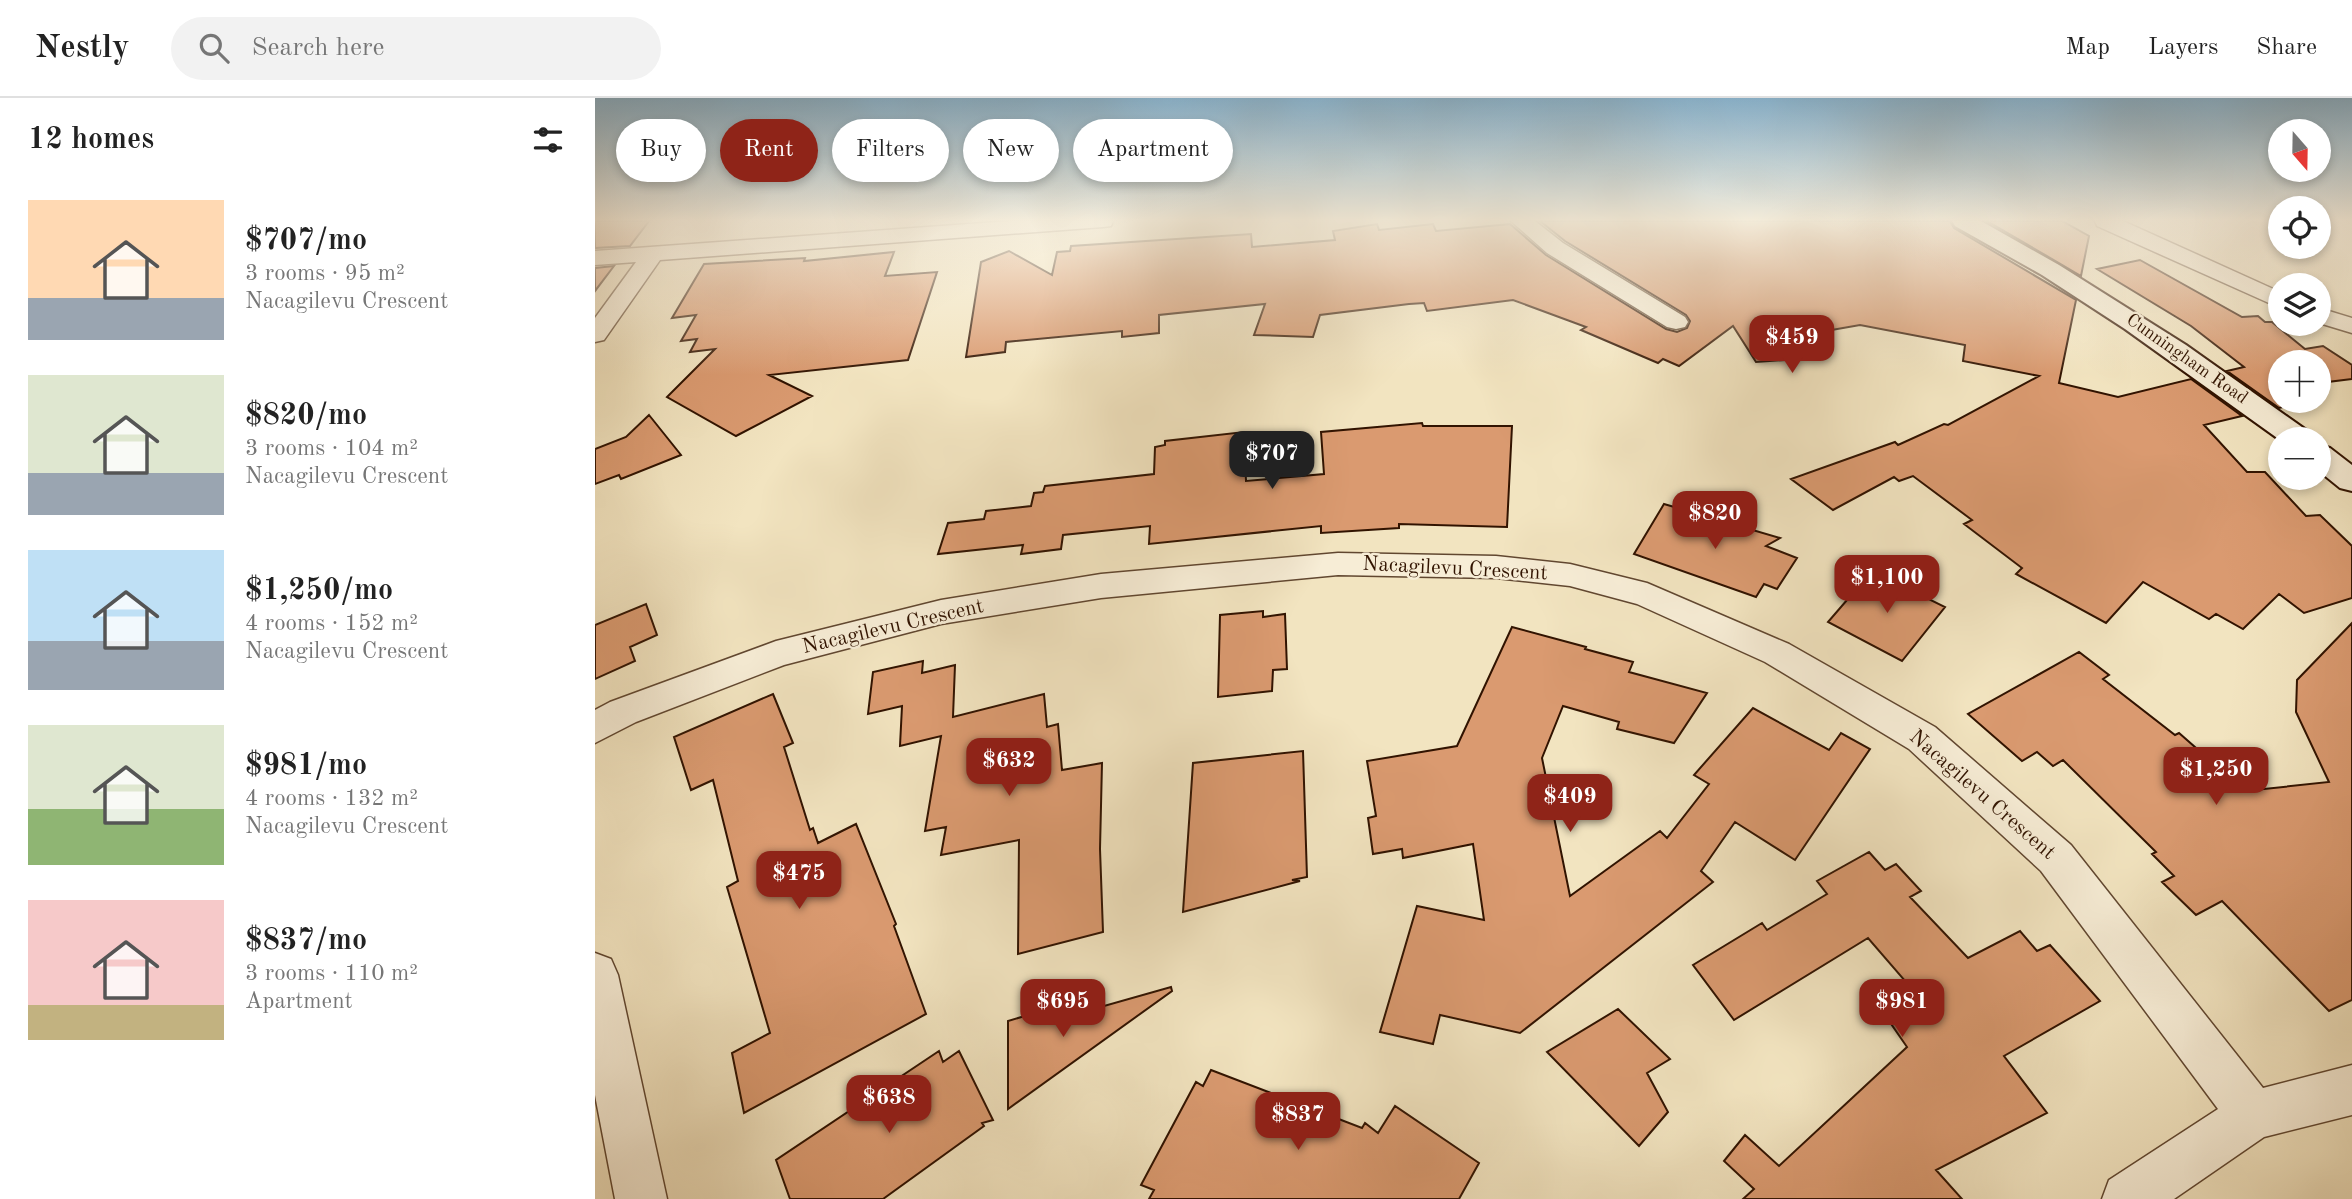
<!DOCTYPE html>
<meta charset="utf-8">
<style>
body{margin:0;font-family:"Old Standard TT",serif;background:#f2f2f2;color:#222;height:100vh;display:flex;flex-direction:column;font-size:26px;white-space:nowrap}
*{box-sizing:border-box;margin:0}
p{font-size:23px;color:#767676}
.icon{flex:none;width:38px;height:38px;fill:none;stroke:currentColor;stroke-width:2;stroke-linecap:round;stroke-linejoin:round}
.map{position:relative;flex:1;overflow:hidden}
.side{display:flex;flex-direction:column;background:#fff;width:595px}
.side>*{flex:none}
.guide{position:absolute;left:21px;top:21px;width:665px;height:63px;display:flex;gap:14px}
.needle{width:46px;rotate:160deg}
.controls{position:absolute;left:1673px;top:21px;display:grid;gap:14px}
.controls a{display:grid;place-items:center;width:63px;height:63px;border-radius:50%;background:#fff;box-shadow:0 4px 10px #0003;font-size:35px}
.price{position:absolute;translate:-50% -60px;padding:0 16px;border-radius:14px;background:#8f2418;color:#fff;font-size:23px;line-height:46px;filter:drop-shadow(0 2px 4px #0008)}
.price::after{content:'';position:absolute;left:50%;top:42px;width:21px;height:16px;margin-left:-10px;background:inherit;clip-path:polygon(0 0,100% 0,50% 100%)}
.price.on{background:#222;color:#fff}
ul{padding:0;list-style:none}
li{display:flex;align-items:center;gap:21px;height:175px;padding:0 28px}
li span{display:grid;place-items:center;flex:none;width:196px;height:140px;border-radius:0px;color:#555}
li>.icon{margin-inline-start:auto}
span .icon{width:84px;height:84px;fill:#fffc;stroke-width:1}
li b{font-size:30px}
h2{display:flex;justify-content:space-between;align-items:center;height:84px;padding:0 28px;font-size:30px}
.pill{padding:0 24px;border-radius:32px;background:#fff;box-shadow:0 4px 10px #0003;font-size:24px;line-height:63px}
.pill.on{background:#8f2418;color:#fff}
header{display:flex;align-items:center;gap:42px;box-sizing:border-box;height:98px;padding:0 35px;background:#fff;border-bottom:2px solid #e0e0e0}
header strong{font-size:33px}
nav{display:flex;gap:38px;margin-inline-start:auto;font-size:24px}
.search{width:490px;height:63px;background:#f2f2f2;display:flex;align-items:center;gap:18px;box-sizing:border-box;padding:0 24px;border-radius:38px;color:#767676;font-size:26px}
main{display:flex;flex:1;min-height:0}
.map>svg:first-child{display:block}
.building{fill:#da9a70;stroke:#311300;stroke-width:2}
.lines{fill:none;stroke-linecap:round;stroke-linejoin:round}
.minor-casing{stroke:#614730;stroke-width:3}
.secondary-casing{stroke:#311300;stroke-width:4}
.minor{fill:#f7edd6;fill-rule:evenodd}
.secondary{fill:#f7edd6;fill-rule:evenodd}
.labels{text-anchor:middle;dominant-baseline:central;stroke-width:5;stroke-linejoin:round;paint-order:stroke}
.far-street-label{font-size:18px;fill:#311300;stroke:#f7edd6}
.street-label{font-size:21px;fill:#311300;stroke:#f7edd6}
</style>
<header>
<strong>Nestly</strong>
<div class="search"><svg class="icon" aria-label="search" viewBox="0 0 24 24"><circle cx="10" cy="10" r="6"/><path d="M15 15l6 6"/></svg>Search here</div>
<nav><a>Map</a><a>Layers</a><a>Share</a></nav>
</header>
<main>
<section class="side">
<h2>12 homes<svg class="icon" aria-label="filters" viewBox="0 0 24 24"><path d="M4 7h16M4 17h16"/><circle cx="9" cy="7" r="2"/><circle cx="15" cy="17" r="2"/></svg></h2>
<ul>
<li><span style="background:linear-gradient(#ffd9b3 70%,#9aa5b1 0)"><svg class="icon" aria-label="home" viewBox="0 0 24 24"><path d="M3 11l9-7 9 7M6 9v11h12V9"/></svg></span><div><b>$707/mo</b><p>3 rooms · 95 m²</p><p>Nacagilevu Crescent</p></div></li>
<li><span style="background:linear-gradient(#dfe7d0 70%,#9aa5b1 0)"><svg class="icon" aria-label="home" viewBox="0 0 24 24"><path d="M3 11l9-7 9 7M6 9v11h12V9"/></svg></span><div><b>$820/mo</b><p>3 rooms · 104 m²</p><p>Nacagilevu Crescent</p></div></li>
<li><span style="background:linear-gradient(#bfe0f5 65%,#9aa5b1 0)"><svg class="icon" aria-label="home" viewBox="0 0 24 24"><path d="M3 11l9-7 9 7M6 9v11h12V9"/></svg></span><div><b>$1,250/mo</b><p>4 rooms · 152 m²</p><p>Nacagilevu Crescent</p></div></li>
<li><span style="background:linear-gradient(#dfe7d0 60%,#8fb573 0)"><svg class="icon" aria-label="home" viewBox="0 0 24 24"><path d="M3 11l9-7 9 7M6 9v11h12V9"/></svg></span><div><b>$981/mo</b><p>4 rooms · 132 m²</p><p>Nacagilevu Crescent</p></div></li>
<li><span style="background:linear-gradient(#f6c9c9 75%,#c2b280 0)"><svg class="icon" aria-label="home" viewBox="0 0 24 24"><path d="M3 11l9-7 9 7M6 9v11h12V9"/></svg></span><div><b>$837/mo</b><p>3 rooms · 110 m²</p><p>Apartment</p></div></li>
</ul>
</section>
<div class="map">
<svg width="1757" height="1101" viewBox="0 0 1757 1101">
<rect width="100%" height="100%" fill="#f2e4c0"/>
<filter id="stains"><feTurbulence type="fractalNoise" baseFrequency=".00286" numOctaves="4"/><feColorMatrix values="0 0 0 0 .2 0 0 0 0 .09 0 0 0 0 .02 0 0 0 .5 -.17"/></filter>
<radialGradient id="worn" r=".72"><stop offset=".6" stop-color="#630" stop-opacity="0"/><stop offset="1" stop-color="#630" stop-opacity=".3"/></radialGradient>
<path class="building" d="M 0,123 L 54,123 L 35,148 L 0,150 Z
M 945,123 L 1355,123 L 1359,130 L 1481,202 L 1464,285 L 1523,299 L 1596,281 L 1647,318 L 1609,327 L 1652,374 L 1670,374 L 1711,418 L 1725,417 L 1757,448 L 1757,500 L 1709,515 L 1684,496 L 1648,531 L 1621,516 L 1614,521 L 1548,484 L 1511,525 L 1421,476 L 1427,470 L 1369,426 L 1377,422 L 1318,378 L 1304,383 L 1299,379 L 1238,412 L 1196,381 L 1300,344 L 1303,347 L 1349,326 L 1353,327 L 1444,278 L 1368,263 L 1370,247 L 1265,227 L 1191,240 L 1205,261 L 1161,264 L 1138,228 L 1084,268 L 1068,261 L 1063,265 L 986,232 L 991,229 L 918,202 L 832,213 L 829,205 L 814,206 L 725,217 L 718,239 L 659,237 L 670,206 L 564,217 L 564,235 L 527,239 L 527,233 L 411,244 L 410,254 L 371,259 L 386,164 L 414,153 L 457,177 L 462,154 L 475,153 L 476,148 L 656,136 L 657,149 L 740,142 L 738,133 L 782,126 L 784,132 L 838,126 L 841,133 L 915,126 L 951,157 L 1071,231 L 1082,234 L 1092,230 L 1095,223 L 1091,217 L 970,143 Z
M 1392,123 L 1467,123 L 1494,138 L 1486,178 Z
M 299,154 L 290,178 L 342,174 L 313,262 L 174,277 L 217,298 L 141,338 L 72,299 L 120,251 L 95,254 L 102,241 L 86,243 L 101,217 L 77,220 L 109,166 L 210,160 L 209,163 Z
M 1545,162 L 1647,219 L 1663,218 L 1670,224 L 1677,224 L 1710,251 L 1728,248 L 1757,267 L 1757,281 L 1724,285 L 1724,264 L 1685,264 L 1685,303 L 1715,303 L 1684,310 L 1632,273 L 1649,269 L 1596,228 L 1502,171 Z
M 19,168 L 0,193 L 0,170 Z
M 54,317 L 86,357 L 26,381 L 24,377 L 0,386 L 0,351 L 31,339 Z
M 827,325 L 828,328 L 917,328 L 912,429 L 804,426 L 804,430 L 726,435 L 726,428 L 554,446 L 555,428 L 468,437 L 466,451 L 426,456 L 428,447 L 343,456 L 353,425 L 389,421 L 391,413 L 436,408 L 439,395 L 448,394 L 450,388 L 559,376 L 560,349 L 570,347 L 570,343 L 649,334 L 651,383 L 729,376 L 726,334 Z
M 1069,406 L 1185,440 L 1171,448 L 1202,460 L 1182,491 L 1169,486 L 1161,499 L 1039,456 Z
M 1277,473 L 1350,509 L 1307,563 L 1233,524 Z
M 51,506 L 62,537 L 35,549 L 40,563 L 0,581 L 0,527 Z
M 668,513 L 668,519 L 690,516 L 692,571 L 678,572 L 677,593 L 623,599 L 625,517 Z
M 1757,525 L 1757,902 L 1734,913 L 1627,803 L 1601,817 L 1567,784 L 1579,778 L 1557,756 L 1561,754 L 1468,662 L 1458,668 L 1442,654 L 1427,663 L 1373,616 L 1484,554 L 1514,577 L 1508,581 L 1580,637 L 1584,635 L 1650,693 L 1734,684 L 1701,614 L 1702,582 Z
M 917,529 L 991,549 L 990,551 L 1038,564 L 1034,574 L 1112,595 L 1079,645 L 1022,631 L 1024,624 L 968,608 L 947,660 L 975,798 L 1065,733 L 1072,740 L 1114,686 L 1099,677 L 1158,610 L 1234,652 L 1246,635 L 1275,651 L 1200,762 L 1140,724 L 1106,773 L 1118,784 L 925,935 L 845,917 L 838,946 L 785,934 L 822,808 L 889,822 L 878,746 L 808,760 L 807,751 L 778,756 L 773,720 L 781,718 L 772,663 L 862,648 Z
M 328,563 L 327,575 L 360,567 L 358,619 L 449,596 L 452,629 L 463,626 L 467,672 L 507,665 L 505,751 L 508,834 L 423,856 L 424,742 L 346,757 L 351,729 L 330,733 L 346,638 L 305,648 L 307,608 L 273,616 L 278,574 Z
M 178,596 L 198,645 L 189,649 L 215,732 L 218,730 L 223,745 L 261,726 L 301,826 L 299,828 L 331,916 L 149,1015 L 137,955 L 175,935 L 132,789 L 143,783 L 118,682 L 96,692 L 79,639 Z
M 708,653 L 712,779 L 697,782 L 705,783 L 588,814 L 598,665 Z
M 1274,754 L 1290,772 L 1301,766 L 1326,793 L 1315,799 L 1373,860 L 1425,833 L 1442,853 L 1455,847 L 1505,903 L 1409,958 L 1452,1015 L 1341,1072 L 1367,1101 L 1148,1101 L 1159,1091 L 1129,1063 L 1150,1037 L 1184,1068 L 1312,949 L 1283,907 L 1318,892 L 1273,840 L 1139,922 L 1098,867 L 1167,825 L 1172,832 L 1232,796 L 1222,783 Z
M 576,889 L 577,893 L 413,1011 L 413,923 L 494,899 L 495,912 Z
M 1023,911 L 1075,961 L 1052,975 L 1073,1014 L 1044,1048 L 952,954 Z
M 344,953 L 348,964 L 364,953 L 398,1022 L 387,1025 L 389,1028 L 288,1101 L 195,1101 L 181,1062 Z
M 616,972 L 767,1030 L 770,1025 L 783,1035 L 800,1008 L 884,1065 L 864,1101 L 554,1101 L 559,1092 L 546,1087 L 601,984 L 608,988 Z"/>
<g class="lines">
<g class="minor-casing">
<path id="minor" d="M 415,123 L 518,123 L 516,128 L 508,129 L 65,162 L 9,242 L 0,244 L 0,220 L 41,164 L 0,167 L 0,153 Z
M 916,123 L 940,123 L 968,145 L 1090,219 L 1093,224 L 1090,229 L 1081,231 L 1072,229 L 952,155 Z
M 1500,123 L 1528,123 L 1685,194 L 1685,210 L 1502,128 Z
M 1724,210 L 1757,220 L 1757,235 L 1724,225 Z
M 743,455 L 901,458 L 975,466 L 1052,485 L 1194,546 L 1340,629 L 1476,747 L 1668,990 L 1757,967 L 1757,1017 L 1669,1039 L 1579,1101 L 1507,1101 L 1514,1082 L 1623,1011 L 1446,773 L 1314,651 L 1170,564 L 1042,506 L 975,488 L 901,480 L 743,477 L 506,500 L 346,526 L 189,567 L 41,624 L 0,645 L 0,612 L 15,604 L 181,543 L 346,502 L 506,476 Z
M 0,855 L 16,861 L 23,877 L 72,1101 L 20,1101 L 0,997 Z"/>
</g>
<g class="secondary-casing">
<path id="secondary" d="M 1357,123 L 1386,123 L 1464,167 L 1591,247 L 1714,334 L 1719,341 L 1685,342 L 1530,231 L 1447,177 L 1360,128 Z
M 1724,347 L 1735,350 L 1757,367 L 1757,393 L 1745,390 L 1724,373 Z"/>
</g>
<use href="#minor" class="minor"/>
<use href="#secondary" class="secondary"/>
</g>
<linearGradient id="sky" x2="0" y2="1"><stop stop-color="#8ab8d6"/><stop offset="0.44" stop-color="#f9f3e3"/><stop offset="1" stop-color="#f9f3e3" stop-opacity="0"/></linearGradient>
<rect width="1757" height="277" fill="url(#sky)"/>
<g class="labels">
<g class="far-street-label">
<text transform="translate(1592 261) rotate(35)">Cunningham Road</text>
</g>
<g class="street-label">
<text transform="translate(860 471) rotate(3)">Nacagilevu Crescent</text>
<text transform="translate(298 529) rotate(-13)">Nacagilevu Crescent</text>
<text transform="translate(1387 697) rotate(41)">Nacagilevu Crescent</text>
</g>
</g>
<rect width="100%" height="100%" filter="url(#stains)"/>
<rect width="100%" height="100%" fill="url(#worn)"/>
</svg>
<div class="controls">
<a><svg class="needle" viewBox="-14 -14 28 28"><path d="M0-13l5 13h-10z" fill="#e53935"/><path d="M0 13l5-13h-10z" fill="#767676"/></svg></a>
<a><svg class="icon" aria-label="locate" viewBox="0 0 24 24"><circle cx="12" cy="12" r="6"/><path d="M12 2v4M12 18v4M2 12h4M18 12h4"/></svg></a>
<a><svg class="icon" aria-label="layers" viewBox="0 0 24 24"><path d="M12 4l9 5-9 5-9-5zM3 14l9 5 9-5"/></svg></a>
<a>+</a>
<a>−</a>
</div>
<b class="price" style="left:1197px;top:277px">$459</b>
<b class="price on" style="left:677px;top:393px">$707</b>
<b class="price" style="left:1120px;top:453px">$820</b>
<b class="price" style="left:1292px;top:517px">$1,100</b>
<b class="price" style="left:414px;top:700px">$632</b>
<b class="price" style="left:1621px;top:709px">$1,250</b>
<b class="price" style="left:975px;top:736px">$409</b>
<b class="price" style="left:204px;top:813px">$475</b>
<b class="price" style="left:468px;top:941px">$695</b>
<b class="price" style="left:1307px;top:941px">$981</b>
<b class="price" style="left:294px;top:1037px">$638</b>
<b class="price" style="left:703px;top:1054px">$837</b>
<div class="guide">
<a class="pill">Buy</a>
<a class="pill on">Rent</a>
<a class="pill">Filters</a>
<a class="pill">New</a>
<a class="pill">Apartment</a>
</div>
</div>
</main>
